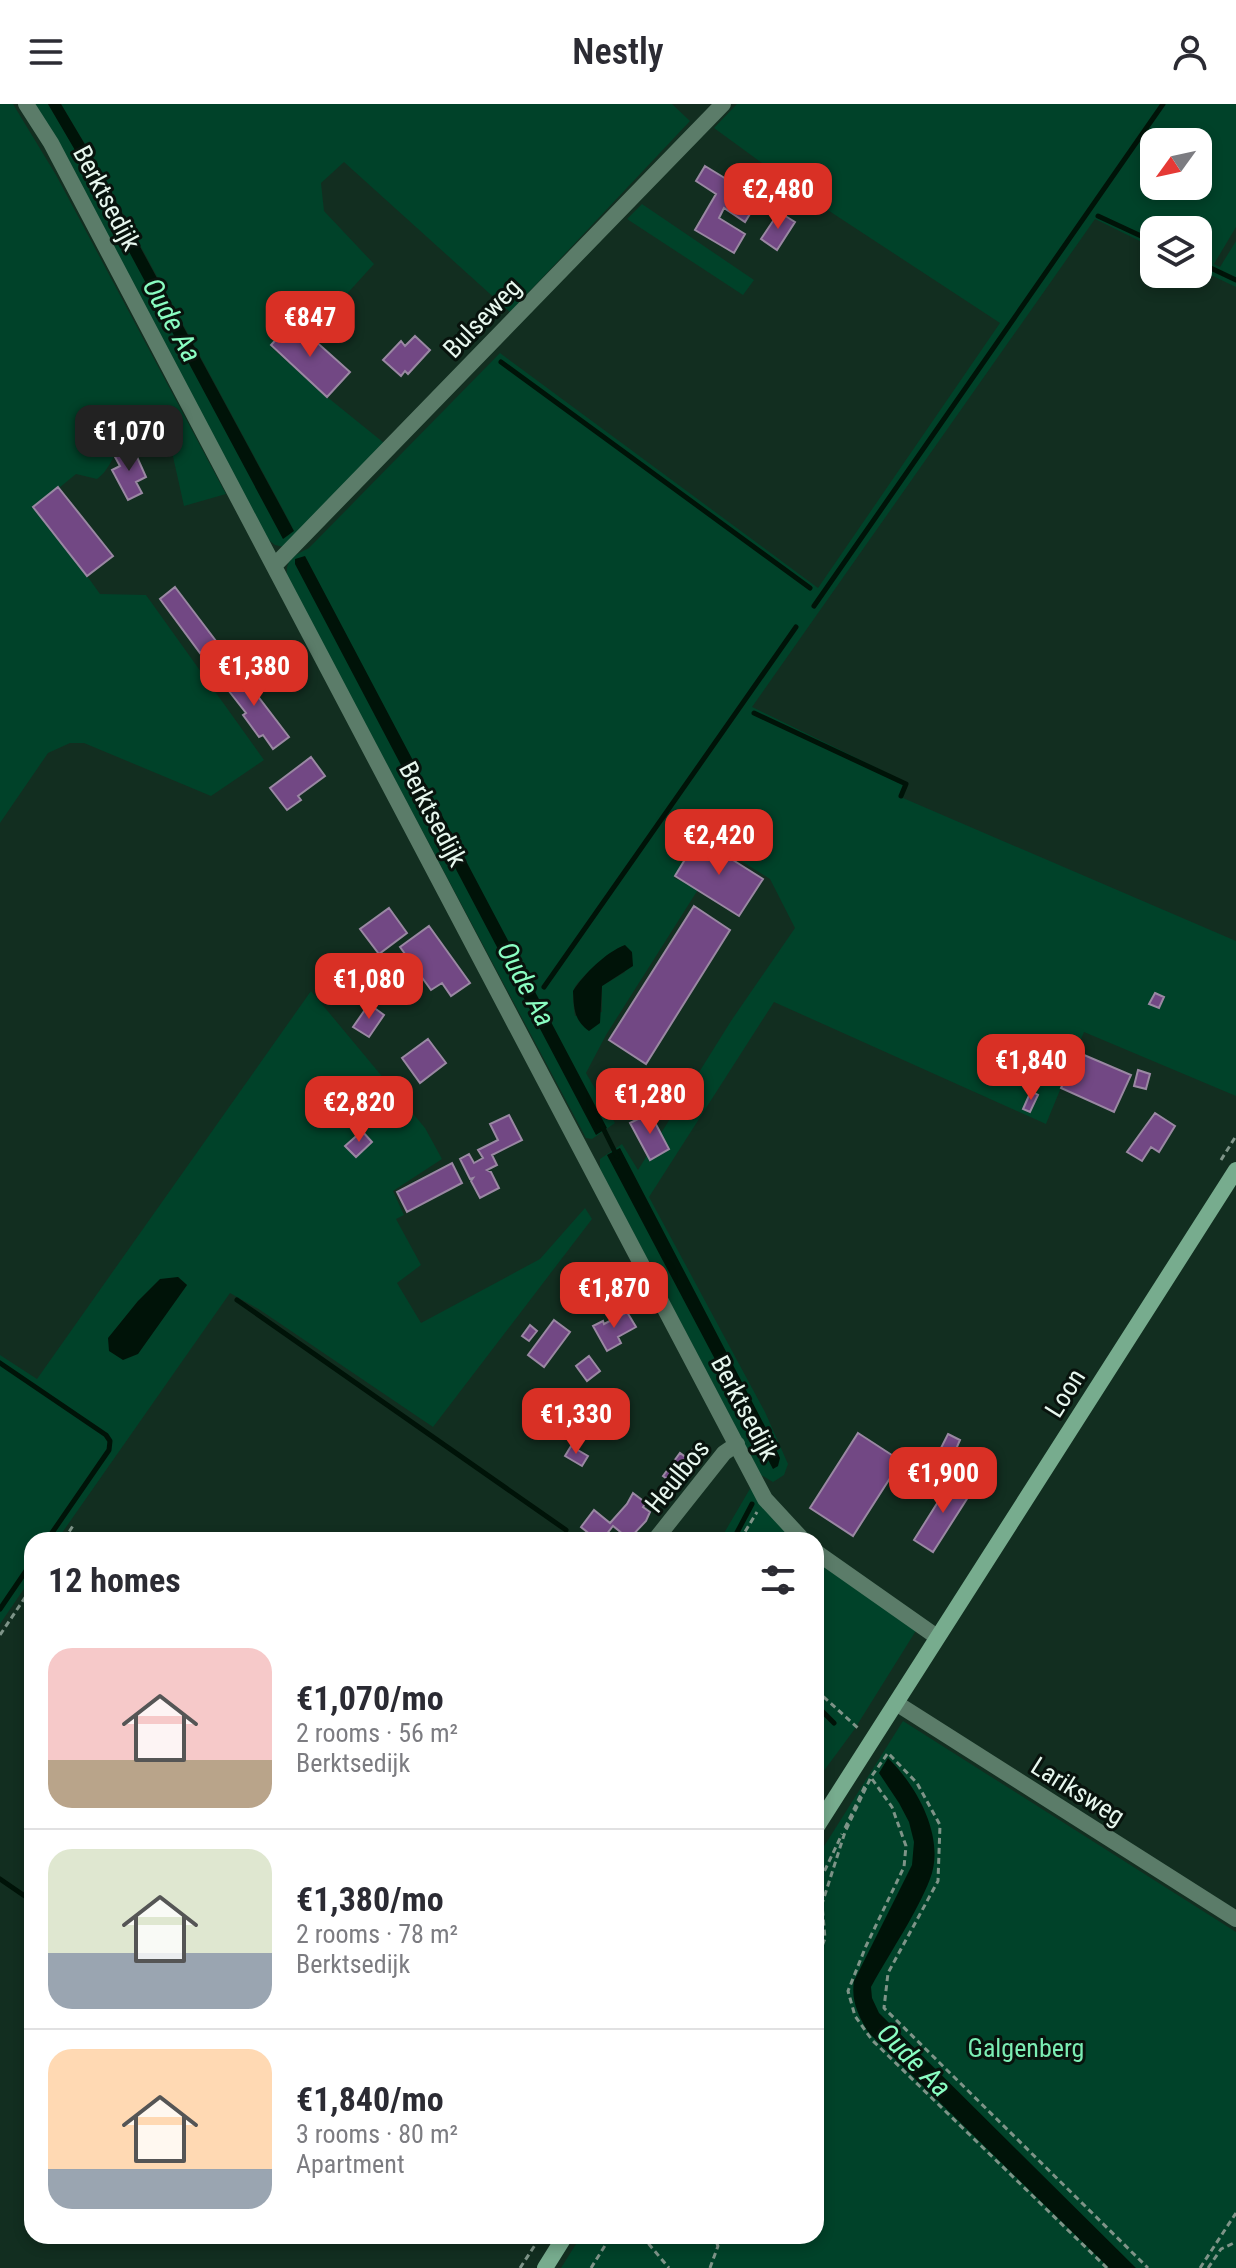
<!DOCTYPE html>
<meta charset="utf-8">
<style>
body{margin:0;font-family:"Roboto Condensed",sans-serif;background:#f2f2f3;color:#2b2b33;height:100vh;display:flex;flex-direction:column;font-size:30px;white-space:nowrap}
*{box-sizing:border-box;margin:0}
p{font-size:26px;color:#7c7c81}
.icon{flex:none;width:44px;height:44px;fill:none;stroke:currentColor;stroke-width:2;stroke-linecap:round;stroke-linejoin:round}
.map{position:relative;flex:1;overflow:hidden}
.details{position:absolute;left:24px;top:1428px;width:800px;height:712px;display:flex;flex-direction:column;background:#fff;border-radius:24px;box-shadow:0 4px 12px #0003}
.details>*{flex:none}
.needle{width:52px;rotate:237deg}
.tools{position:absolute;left:1140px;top:24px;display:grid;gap:16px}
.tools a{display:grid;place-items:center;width:72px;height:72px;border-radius:16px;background:#fff;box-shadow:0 4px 12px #0003;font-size:40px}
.price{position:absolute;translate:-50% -68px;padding:0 18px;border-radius:16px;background:#d93025;color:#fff;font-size:26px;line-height:52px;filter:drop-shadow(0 2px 4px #0008)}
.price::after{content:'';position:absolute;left:50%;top:48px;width:24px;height:18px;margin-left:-12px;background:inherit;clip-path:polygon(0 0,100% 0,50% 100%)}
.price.current{background:#222;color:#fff}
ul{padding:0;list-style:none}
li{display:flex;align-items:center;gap:24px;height:200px;padding:0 24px}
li+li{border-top:2px solid #e1e1e2}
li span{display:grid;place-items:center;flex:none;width:224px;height:160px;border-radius:24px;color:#555}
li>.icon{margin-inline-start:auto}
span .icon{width:96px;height:96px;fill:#fffc;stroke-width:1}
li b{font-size:34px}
h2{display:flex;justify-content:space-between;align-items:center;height:96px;padding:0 24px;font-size:34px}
header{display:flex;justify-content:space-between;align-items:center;height:104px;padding:0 24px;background:#fff;font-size:36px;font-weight:600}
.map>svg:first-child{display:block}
.green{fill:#004229;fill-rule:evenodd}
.water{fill:#001308}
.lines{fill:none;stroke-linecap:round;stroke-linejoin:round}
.stream{stroke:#001308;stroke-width:5}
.building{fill:#724884;stroke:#9a88a3;stroke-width:2}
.path{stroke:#7e9488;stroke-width:3;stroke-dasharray:6 4;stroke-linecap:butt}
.street{stroke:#5b7c69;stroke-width:16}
.secondary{stroke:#77ac8e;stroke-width:16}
.labels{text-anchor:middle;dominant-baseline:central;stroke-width:6;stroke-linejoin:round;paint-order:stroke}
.street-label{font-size:26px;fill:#e7f7ee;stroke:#08130d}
.park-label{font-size:26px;fill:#7beeb4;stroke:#08130d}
.water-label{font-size:28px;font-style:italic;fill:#8afdc2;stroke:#08130d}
</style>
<header><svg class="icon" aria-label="menu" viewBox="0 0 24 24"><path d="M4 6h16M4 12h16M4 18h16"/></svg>Nestly<svg class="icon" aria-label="person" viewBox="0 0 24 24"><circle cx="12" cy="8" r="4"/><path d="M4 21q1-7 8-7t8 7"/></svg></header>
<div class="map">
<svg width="1236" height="2164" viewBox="0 0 1236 2164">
<rect width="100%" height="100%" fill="#122e20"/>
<path class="green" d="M 0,0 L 13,0 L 56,71 L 226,390 L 184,402 L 172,348 L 147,320 C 115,328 118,360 97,375 L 76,370 L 37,402 L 100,490 L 146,491 L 264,656 L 211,692 L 84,639 L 70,639 L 48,649 L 0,719 Z
M 30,0 L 48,0 L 87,65 L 96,59 L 61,0 L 672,0 L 690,17 L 510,208 L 344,58 L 321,79 L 324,107 L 374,160 L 335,203 L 318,189 L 270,242 L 321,288 L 384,339 L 284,443 L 275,441 L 266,434 ZM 100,67 L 294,426 L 89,72 Z
M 737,0 L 1236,0 L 1236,123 L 1214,160 L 1220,163 L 1236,137 L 1236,183 L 1198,165 L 1198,126 L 1154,126 L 1154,144 L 1095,115 L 752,603 L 908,679 L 903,694 L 1236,837 L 1236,992 L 1084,928 L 1046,1020 L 774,898 L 649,1093 L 765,1308 L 788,1360 L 784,1371 L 773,1378 L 761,1371 L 600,1065 L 600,1055 L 622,1040 L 638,1066 L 731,917 L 795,824 L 770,775 L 700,731 L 674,774 L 699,784 L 606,931 L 586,969 L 615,1019 L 592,1035 L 586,1034 L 287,473 C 285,455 295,451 309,444 L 500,249 L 818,484 L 1000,219 L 817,99 L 714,24 ZM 1154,38 L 1198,38 L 1198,82 L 1154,82 ZM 625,841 L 625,868 L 602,882 L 602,908 L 575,912 C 574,904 572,893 574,885 C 579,873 613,846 625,841 ZM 620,1044 L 620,1045 L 778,1362 L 773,1364 L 608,1051 Z
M 642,100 L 754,176 L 743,191 L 627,115 Z
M 311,887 L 425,1024 L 442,1055 L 393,1087 L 404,1111 L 396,1115 L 421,1161 L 397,1179 L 421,1219 L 540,1155 L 585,1104 L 592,1115 L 433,1323 L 260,1206 L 230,1189 L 57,1436 L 32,1436 L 32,1473 L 0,1520 L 0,1251 L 37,1275 ZM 178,1173 L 187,1181 L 138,1249 L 109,1234 L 138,1197 Z
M 751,1383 L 797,1436 L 720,1436 Z
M 816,1453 L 917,1525 L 854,1626 L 823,1668 L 816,1661 Z
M 903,1617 L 1236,1828 L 1236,2164 L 561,2164 L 581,2132 L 816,2132 L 816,1755 Z"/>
<path class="water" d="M 48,0 L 61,0 L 96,59 L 86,65 Z
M 99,67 L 294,427 L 283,435 L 89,73 Z
M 305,452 L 607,1024 L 596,1031 L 295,460 L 295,455 Z
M 625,841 L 632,848 L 633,862 L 602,882 L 600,919 L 589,927 C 574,916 574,905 573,887 C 584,870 606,848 625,841 Z
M 620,1044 L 769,1330 L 780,1354 L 778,1362 L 773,1365 L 607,1051 Z
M 178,1173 L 187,1181 L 138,1250 L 123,1256 L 109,1247 L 108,1234 L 138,1197 L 160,1175 Z
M 888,1654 C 917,1682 946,1734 930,1775 C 917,1809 889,1850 871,1883 L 872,1894 L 879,1909 L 1136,2164 L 1109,2164 L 868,1928 C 858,1911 851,1897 854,1877 L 912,1761 L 914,1738 L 909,1718 L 899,1699 L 879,1669 Z"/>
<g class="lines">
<path class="stream" d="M 1098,112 L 1154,138
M 1198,158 L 1236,176
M 501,258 L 810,484
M 814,502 L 1163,0
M 754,609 L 906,680 L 901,692
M 544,883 L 796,523
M 602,1022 L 617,1052
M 237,1196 L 566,1426
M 0,1259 L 106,1331 L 110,1337 L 109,1346 L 47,1436
M 733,1436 L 752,1400
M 0,1505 L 32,1458
M 816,1601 L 834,1619
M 0,1775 L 32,1797"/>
</g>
<path class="building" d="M 705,62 L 759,95 L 745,118 L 724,104 L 719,114 L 745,130 L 734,149 L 695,126 L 716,90 L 696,77 Z
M 779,108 L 795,118 L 777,146 L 761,135 Z
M 293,217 L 350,268 L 327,293 L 271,241 Z
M 415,232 L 430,246 L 408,270 L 405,267 L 401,272 L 383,256 L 401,237 L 405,242 Z
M 133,344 L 146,373 L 136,378 L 142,389 L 128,396 L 112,366 L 120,362 L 115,353 Z
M 58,383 L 113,452 L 87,472 L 33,403 Z
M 175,483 L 216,537 L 200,549 L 160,495 Z
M 234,561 L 289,633 L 273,645 L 263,631 L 259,633 L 243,611 L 246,609 L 218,573 Z
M 311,653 L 325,672 L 298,692 L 301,696 L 287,706 L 270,684 Z
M 698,734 L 763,775 L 739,812 L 675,772 Z
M 694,802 L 730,826 L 646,960 L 609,936 Z
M 389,804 L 407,829 L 379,850 L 360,825 Z
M 429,822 L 470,879 L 451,892 L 442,879 L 431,886 L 400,843 Z
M 1155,889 L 1164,893 L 1159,904 L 1149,900 Z
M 369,900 L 384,911 L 369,933 L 353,923 Z
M 428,935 L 446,959 L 420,979 L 402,954 Z
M 1077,948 L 1131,971 L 1114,1008 L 1061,984 Z
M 1138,966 L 1150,970 L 1146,985 L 1134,982 Z
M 1031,987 L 1038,991 L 1030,1008 L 1023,1005 Z
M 650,1009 L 669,1045 L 650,1056 L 630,1019 Z
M 1155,1009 L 1175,1022 L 1159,1048 L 1151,1043 L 1142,1057 L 1127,1048 Z
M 509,1011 L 522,1036 L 492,1051 L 497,1061 L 487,1066 L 491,1068 L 499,1084 L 480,1094 L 471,1077 L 473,1074 L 470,1075 L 460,1055 L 469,1050 L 474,1059 L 483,1054 L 478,1046 L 498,1036 L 490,1020 Z
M 362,1027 L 372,1038 L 356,1053 L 345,1042 Z
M 452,1059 L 462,1079 L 407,1108 L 397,1088 Z
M 627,1208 L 636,1223 L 618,1233 L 621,1239 L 607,1247 L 593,1222 L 603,1217 L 604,1220 Z
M 554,1216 L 570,1228 L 544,1263 L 528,1251 Z
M 530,1221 L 537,1227 L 529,1237 L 522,1232 Z
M 589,1252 L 600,1267 L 587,1277 L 576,1262 Z
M 858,1329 L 901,1357 L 853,1432 L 810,1404 Z
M 948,1330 L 960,1336 L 954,1350 L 941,1344 Z
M 571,1342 L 588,1352 L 582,1362 L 565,1352 Z
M 693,1345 L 702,1352 L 678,1383 L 663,1372 L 680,1349 L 687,1354 Z
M 953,1374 L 972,1387 L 933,1448 L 914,1436 Z
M 633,1389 L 646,1399 L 643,1403 L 650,1408 L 646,1417 L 629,1435 L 613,1422 L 602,1436 L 597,1436 L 581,1423 L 594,1406 L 610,1419 L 627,1400 Z"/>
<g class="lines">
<path class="path" d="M 1221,1056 L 1236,1032
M 64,1436 L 74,1420
M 740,1436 L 757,1408
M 0,1531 L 32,1483
M 816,1586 L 859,1625
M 872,1675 L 892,1703 L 906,1742 L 904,1763 L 866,1842 L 848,1887 L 855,1912 L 872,1936 L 1107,2164
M 845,1724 L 866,1680
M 816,1785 L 842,1730
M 816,1860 L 825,1834 L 822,1800 L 845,1728 L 871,1673 L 888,1649 L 917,1679 L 940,1721 L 938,1777 L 888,1869 L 884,1904 L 1148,2164
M 642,2132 L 669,2164
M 520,2164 L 541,2132
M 591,2164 L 611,2132
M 710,2164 L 718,2142 L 713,2132
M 1200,2164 L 1236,2109
M 1208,2164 L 1221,2145 L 1236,2138"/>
<path class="street" d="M 26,0 L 51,39 L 765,1395 L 803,1436
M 275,461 L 723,0
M 655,1436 L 724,1349 L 737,1340
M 816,1448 L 937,1533
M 896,1599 L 1236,1815"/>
<path class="secondary" d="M 816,1724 L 1236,1066
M 545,2164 L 565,2132"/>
</g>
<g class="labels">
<g class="street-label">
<text transform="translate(107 94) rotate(62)">Berktsedijk</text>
<text transform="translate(482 214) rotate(-46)">Bulseweg</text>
<text transform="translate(433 710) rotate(62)">Berktsedijk</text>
<text transform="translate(1065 1289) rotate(-58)">Loon</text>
<text transform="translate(745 1304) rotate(62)">Berktsedijk</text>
<text transform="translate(677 1372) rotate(-51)">Heulbos</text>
<text transform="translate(1078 1687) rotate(32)">Lariksweg</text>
</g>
<g class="park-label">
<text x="1026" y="1944">Galgenberg</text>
</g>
<g class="water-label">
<text transform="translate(172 216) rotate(61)">Oude Aa</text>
<text transform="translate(526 880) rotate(62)">Oude Aa</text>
<text transform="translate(914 1956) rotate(45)">Oude Aa</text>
</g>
</g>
</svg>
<div class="tools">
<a><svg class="needle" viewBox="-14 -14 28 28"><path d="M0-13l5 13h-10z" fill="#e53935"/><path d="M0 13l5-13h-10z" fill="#7c7c81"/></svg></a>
<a><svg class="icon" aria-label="layers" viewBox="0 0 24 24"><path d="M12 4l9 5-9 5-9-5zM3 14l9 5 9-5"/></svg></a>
</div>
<b class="price" style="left:778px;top:127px">€2,480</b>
<b class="price" style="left:310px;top:255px">€847</b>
<b class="price current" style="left:129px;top:369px">€1,070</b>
<b class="price" style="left:254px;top:604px">€1,380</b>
<b class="price" style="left:719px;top:773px">€2,420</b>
<b class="price" style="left:369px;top:917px">€1,080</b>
<b class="price" style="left:1031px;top:998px">€1,840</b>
<b class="price" style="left:650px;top:1032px">€1,280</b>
<b class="price" style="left:359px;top:1040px">€2,820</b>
<b class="price" style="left:614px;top:1226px">€1,870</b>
<b class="price" style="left:576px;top:1352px">€1,330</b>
<b class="price" style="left:943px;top:1411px">€1,900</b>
<section class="details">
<h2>12 homes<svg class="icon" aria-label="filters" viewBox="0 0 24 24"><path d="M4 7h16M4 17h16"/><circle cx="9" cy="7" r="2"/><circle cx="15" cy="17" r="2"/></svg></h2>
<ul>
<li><span style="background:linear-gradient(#f6c9c9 70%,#b9a48a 0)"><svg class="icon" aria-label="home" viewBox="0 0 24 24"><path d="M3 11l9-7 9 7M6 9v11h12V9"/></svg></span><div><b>€1,070/mo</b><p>2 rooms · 56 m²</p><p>Berktsedijk</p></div></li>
<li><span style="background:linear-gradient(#dfe7d0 65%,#9aa5b1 0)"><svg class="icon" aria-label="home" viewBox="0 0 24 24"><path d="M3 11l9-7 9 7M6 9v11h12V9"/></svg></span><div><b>€1,380/mo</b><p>2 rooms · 78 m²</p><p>Berktsedijk</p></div></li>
<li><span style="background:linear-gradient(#ffd9b3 75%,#9aa5b1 0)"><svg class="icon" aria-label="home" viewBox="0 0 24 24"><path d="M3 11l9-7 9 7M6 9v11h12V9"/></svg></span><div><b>€1,840/mo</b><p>3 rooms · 80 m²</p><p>Apartment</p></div></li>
</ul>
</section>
</div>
